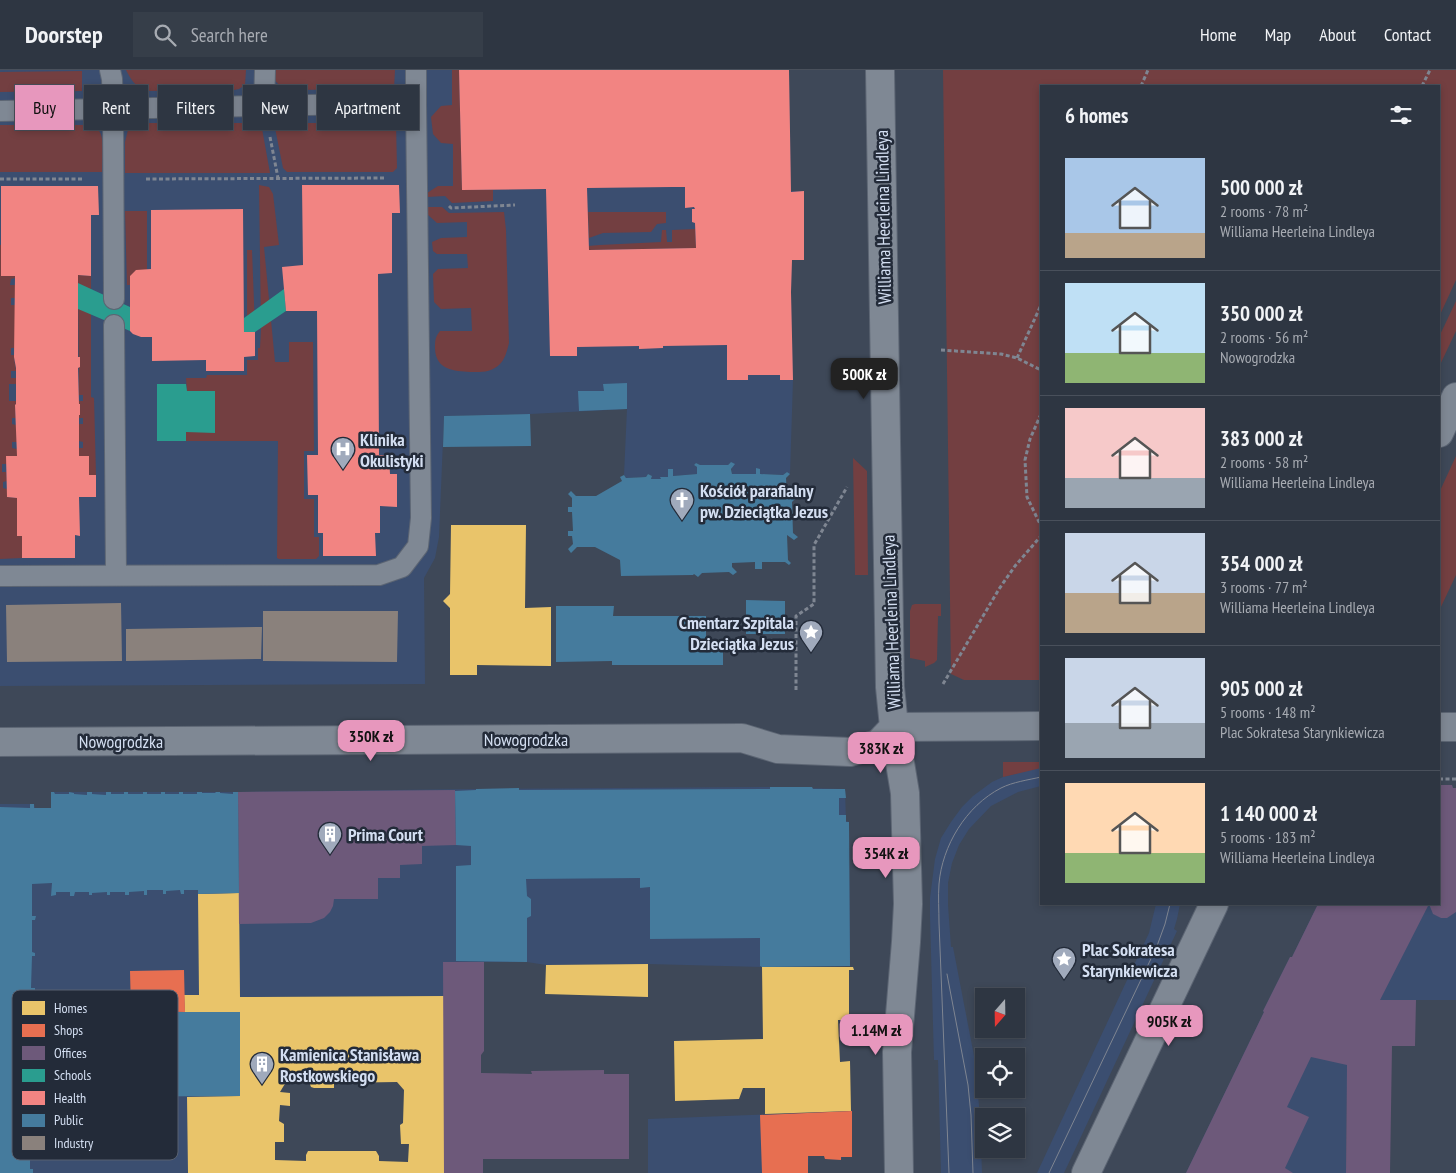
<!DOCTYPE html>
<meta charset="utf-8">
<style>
body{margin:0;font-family:"PT Sans Narrow",sans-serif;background:#363e49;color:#f1f3f6;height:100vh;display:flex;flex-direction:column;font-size:19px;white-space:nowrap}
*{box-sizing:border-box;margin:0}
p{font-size:16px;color:#a7abb2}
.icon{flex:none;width:28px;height:28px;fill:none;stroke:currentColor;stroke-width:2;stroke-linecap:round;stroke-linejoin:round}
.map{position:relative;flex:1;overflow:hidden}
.details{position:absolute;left:1040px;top:15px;width:400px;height:820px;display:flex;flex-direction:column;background:#2e3642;border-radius:0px;box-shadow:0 2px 8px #0003,0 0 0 1px #49505b}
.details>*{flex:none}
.guide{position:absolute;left:15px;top:15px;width:475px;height:45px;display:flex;gap:10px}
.needle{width:32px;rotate:200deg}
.buttons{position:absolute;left:975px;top:918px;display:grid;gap:10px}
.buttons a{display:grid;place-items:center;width:50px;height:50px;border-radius:0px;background:#2e3642;box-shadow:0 2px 8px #0003,0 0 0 1px #49505b;font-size:25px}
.price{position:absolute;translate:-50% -42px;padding:0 11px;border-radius:10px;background:#e797bd;color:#111;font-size:16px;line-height:32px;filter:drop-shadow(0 1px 2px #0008)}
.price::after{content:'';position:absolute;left:50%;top:30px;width:15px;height:11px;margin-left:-8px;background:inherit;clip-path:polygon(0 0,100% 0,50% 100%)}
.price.active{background:#222;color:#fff}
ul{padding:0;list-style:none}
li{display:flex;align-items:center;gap:15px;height:125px;padding:0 25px}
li+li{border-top:1px solid #49505b}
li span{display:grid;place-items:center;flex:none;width:140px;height:100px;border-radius:0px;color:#555}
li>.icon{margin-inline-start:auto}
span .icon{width:60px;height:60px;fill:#fffc;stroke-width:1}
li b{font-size:21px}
h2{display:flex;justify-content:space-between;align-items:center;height:60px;padding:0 25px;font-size:21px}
.chip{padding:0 18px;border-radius:0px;background:#2e3642;box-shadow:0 2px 8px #0003,0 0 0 1px #49505b;font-size:18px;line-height:45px}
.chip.active{background:#e797bd;color:#111}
header{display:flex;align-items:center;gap:30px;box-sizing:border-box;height:70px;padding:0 25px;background:#2e3642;border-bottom:1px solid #49505b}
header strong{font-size:24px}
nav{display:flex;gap:28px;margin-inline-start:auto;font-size:18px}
.search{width:350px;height:45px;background:#363e49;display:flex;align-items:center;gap:12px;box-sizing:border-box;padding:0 18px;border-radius:0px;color:#a7abb2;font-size:19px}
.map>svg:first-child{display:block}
.built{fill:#3b4e70}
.green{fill:#733f41}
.homes{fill:#e9c46a;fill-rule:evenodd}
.shops{fill:#e76f51}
.offices{fill:#6d597a}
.schools{fill:#2a9d8f}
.health{fill:#f28482;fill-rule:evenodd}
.public{fill:#457b9d}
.industry{fill:#8a817c}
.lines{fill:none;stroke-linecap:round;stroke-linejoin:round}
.service-casing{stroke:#5c6573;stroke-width:22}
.minor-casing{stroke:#5c6573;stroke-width:30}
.path{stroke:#7f8692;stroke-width:3;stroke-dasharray:4 2.5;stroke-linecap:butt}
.service{stroke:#7f8894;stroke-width:20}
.minor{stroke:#7f8894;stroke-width:28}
.tram{stroke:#7f8591;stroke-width:1}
.labels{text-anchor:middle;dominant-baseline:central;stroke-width:5;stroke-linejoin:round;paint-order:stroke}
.street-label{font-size:18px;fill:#d4dff2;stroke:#232b39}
.poi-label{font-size:18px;font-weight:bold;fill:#d4dff2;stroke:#232b39;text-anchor:start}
.key{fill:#232b39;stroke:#586170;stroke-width:1}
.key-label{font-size:14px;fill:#d4dff2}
</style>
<header>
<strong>Doorstep</strong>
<div class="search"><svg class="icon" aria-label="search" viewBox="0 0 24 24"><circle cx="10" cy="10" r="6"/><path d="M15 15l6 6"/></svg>Search here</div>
<nav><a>Home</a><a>Map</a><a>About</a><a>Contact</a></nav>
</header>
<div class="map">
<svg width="1456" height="1103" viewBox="0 0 1456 1103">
<rect width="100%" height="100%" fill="#3e4858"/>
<path class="built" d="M 0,0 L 789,0 L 791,121 L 804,121 L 804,190 L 792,190 L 791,222 L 793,310 L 790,404 L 787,402 L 783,405 L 760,404 L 760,399 L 756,399 L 756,404 L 732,404 L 731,392 L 728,395 L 700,395 L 696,393 L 694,395 L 697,397 L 697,404 L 673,406 L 672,399 L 668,399 L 668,407 L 661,407 L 661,409 L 651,409 L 652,406 L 648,404 L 646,407 L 626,408 L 624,405 L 627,339 L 530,344 L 444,346 L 439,467 L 435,488 L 424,508 L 425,614 L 0,616 Z
M 1036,698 L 1041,698 L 1041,716 L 1018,722 L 991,736 L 969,759 L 959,775 L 952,793 L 948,813 L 948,835 L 951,877 L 953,877 L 975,991 L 980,1047 L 982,1103 L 941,1103 L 938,990 L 934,990 L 930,846 L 930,828 L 935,789 L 941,768 L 951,752 L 962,737 L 973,726 L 992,712 L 1003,707 Z
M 1439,715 L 1452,715 L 1453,718 L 1456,718 L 1456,930 L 1348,930 L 1346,1103 L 1186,1103 L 1264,942 L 1263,941 L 1290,887 L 1292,887 L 1318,834 L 1439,834 Z
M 770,717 L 845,719 L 846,751 L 849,752 L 850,896 L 762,897 L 648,894 L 546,895 L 527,892 L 444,892 L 444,926 L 240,927 L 240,1103 L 0,1103 L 0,734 L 34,734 L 35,738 L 51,738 L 51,722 L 238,722 L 476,719 Z
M 1156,834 L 1180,834 L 1177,849 L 1174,859 L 1177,861 L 1064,1103 L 1037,1103 L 1149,863 Z
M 852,1041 L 852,1087 L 842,1087 L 841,1090 L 825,1089 L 824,1086 L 809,1086 L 808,1103 L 648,1103 L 648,1049 Z"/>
<path class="green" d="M 126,0 L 246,0 L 245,15 L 239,19 L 234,20 L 146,21 C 135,16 131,10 126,0 Z
M 272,0 L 395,0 L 394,19 L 286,20 C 278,15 273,10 272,0 Z
M 452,0 L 459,0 L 462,120 L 493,120 L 493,131 L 452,133 L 445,126 L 427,127 L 427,123 L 438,116 L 453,116 L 453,74 L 441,73 L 433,64 L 431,47 L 441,36 L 452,35 Z
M 943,0 L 1456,0 L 1456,210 L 1439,247 L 1439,16 L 1041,16 L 1041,610 L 964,610 L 951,604 Z
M 82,1 L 82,21 L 0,22 L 0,2 Z
M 143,53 L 261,53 L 270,103 L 125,103 L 125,72 L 128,60 Z
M 274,53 L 396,53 L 397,98 L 393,102 L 287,102 L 283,98 Z
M 0,55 L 88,55 C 92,56 96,58 99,61 C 105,68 102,92 102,102 L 0,102 Z
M 259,115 L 269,117 L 273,124 L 279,175 L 264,177 L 275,292 L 289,292 L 289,272 L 313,272 L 314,381 L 304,381 L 304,429 L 314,429 L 314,467 L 319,467 L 319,486 L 316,489 L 279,489 L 277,488 L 278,371 L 186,371 L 186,362 L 215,362 L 215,322 L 187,321 L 186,308 L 206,308 L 207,305 L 247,305 L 247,290 L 258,290 L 258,278 L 260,278 L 261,259 Z
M 427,137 L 442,137 L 449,143 L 504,142 L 506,160 L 509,273 C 507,281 505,289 500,294 C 491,303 481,302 470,302 C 454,301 436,300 435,279 C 435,271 435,267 440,261 L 472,261 L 471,238 L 441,239 L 434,232 L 433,204 L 438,199 L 468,198 L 467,184 L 437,184 L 433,181 L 432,172 L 441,168 L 467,167 L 467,152 L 437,153 L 427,144 Z
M 125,141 L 147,141 L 147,215 L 127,215 Z
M 588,142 L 666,142 L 666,153 L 657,154 L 651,162 L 603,163 L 589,168 Z
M 695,159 L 696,178 L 589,180 L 588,176 L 600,175 L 661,172 L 662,160 L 666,160 L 667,172 L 672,172 L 672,160 Z
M 0,175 L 1,175 L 1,206 L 15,206 L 15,208 L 11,209 L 10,215 L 15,215 L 15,228 L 11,228 L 11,235 L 15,235 L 15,278 L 11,278 L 11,285 L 15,285 C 13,290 16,296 16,301 L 11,301 L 11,308 L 16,308 L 16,314 L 9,314 L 9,331 L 16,331 L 15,345 L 16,348 L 12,348 L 12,354 L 16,355 L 17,372 L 12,372 L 12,378 L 17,379 L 17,386 L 7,394 L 2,394 L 2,402 L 6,402 L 7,411 L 3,412 L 3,418 L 7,419 L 7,427 L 17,428 L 17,466 L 22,466 L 22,488 L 0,489 Z
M 247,180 L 252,180 L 255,259 L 247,259 Z
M 78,205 L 91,206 L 91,327 L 94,328 L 96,405 L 89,405 L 89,386 L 79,386 L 79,378 L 83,378 L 83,372 L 79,371 L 79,354 L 83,354 L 83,348 L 79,348 C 78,342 79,336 79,331 L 83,331 L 83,325 L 79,325 Z
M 1456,231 L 1456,261 L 1439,297 L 1439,267 Z
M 1456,386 L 1456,505 L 1439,541 L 1439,423 Z
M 853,388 L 867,401 L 868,505 L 855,505 Z
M 915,534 L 941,534 L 941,546 L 938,546 L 937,590 L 934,593 L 925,597 L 925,591 L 910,588 L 910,541 L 912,535 Z
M 1003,692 L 1041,692 L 1041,698 L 1003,707 Z"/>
<path class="homes" d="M 451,455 L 526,455 L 525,538 L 551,537 L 551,596 L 477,595 L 477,605 L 450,605 L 450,538 L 443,531 L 450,524 Z
M 239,823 L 240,927 L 444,926 L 444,1103 L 188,1103 L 187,1027 L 240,1026 L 240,942 L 185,942 L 184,925 L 199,925 L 198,824 ZM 286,1012 L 309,1012 L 311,1017 L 314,1018 L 334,1018 L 334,1013 L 397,1012 L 404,1020 L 403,1053 L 400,1055 L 401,1074 L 409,1074 L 408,1092 L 379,1091 L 379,1086 L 376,1081 L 308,1081 L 306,1085 L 306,1091 L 275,1090 L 275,1072 L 284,1072 L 284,1054 L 279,1051 L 280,1035 L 290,1036 L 290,1023 L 280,1022 Z
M 648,894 L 648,927 L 545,924 L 546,895 Z
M 762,897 L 853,897 L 854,900 L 849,900 L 849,950 L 838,950 L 840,992 L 850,991 L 851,1041 L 765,1044 L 765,1018 L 743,1018 L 739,1029 L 675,1031 L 674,971 L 763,969 Z"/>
<path class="shops" d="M 184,900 L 185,942 L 131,941 L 130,901 Z
M 852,1041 L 852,1087 L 841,1087 L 841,1090 L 825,1089 L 824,1086 L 808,1086 L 808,1103 L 762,1103 L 760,1045 Z"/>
<path class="offices" d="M 1439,715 L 1452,715 L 1453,718 L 1456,718 L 1456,842 L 1447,848 L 1441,848 L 1433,844 L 1429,834 L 1380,930 L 1416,930 L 1415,976 L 1392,976 L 1390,1103 L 1346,1103 L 1347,995 L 1311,987 L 1287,1037 L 1309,1047 L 1285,1098 L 1293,1103 L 1186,1103 L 1264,942 L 1263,941 L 1290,887 L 1292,887 L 1318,834 L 1439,834 Z
M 455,720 L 456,775 L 422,776 L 422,794 L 400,795 L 400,808 L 378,808 L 378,829 L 334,829 L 333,836 L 330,842 L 324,848 L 311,853 L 239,854 L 238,722 Z
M 443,892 L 484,892 L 484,981 L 481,985 L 481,1003 L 532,1004 L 531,1001 L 604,1000 L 604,1004 L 629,1004 L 629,1089 L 483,1089 L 483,1103 L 444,1103 Z"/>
<path class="schools" d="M 78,213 L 130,237 L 130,261 L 78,239 Z
M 284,219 L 286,241 L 255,262 L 244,262 L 244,248 Z
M 157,314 L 186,314 L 187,321 L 215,321 L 215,363 L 186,362 L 186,371 L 157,371 Z"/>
<path class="health" d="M 459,0 L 789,0 L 791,122 L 804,121 L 804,190 L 792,190 L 791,222 L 793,310 L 780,310 L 780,305 L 748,305 L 748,310 L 727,310 L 727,275 L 663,276 L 663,278 L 639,279 L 639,276 L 577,277 L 577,286 L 550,286 L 546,119 L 462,120 ZM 672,117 L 685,117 L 685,138 L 694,137 L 695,139 L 692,139 L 692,152 L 695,153 L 696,178 L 589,180 L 587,118 Z
M 302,115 L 399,115 L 400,143 L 392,143 L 392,203 L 378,204 L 379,385 L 389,385 L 390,404 L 397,404 L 397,437 L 380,436 L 380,463 L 375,463 L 376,486 L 323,486 L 323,463 L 318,463 L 318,425 L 308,425 L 307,385 L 318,385 L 317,241 L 286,241 L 282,197 L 303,195 Z
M 1,116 L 98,116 L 99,145 L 91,145 L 91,206 L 78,205 L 78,287 L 80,287 L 80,297 L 78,298 L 79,334 L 80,334 L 80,345 L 79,345 L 79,386 L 89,386 L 89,405 L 96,405 L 96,427 L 79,427 L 80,466 L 75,465 L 75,488 L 22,488 L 22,466 L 17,466 L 17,428 L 7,427 L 6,386 L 17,386 L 15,335 L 16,334 L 16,298 L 14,287 L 15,206 L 1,206 Z
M 243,139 L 244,262 L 255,262 L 255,286 L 244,287 L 244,301 L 206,301 L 206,290 L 152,291 L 152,267 L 141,267 L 133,264 L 130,261 L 130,206 L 136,200 L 151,199 L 151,140 Z"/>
<path class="public" d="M 627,313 L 627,339 L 579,341 L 578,321 L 604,321 L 603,314 Z
M 530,344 L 531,376 L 443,377 L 444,346 Z
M 731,392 L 735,394 L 731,399 L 732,404 L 756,404 L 756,398 L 760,399 L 760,404 L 783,405 L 787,402 L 790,404 L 786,408 L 787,429 L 790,429 L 794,425 L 796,428 L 792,432 L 793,463 L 798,467 L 794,470 L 787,465 L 788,490 L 791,493 L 789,495 L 785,492 L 762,492 L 762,499 L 755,499 L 755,492 L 732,493 L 732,497 L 737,502 L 733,505 L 729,502 L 702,503 L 698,507 L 694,504 L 693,505 L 621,506 L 620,490 L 595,477 L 577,477 L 571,483 L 568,479 L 573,474 L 572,466 L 568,466 L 568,461 L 573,461 L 572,442 L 568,442 L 568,437 L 572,437 L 572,428 L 568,424 L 571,421 L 576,426 L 596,426 L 622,411 L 620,407 L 624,405 L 626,408 L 646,407 L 648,404 L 652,406 L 651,409 L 661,409 L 660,407 L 668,407 L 668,399 L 673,399 L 673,406 L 697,404 L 697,397 L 694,395 L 696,393 L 700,395 L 728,395 Z
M 746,530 L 785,531 L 785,564 L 746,564 Z
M 556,536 L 614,536 L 613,546 L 706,546 L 706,577 L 723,576 L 723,595 L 612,595 L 612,591 L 556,592 Z
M 770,717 L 812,717 L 813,719 L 845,719 L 846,728 L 839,728 L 839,745 L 846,745 L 846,752 L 849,752 L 850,896 L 762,897 L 760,896 L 760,868 L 650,869 L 650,817 L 640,818 L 640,808 L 526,809 L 527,826 L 531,829 L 531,846 L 527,848 L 527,892 L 456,891 L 456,796 L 471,795 L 471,776 L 456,775 L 455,721 L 476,720 L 476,719 L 519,718 L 519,720 L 770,719 Z
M 51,722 L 54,722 L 55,724 L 69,724 L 69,722 L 74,723 L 74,724 L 87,725 L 87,722 L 92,722 L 92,724 L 106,725 L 106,722 L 111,722 L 111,724 L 124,724 L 124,722 L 128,722 L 128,724 L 143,724 L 143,722 L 147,722 L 147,724 L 161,724 L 161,722 L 165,722 L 165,724 L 179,724 L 179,722 L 183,722 L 183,724 L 197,724 L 197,722 L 202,722 L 202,723 L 216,723 L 215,722 L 220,722 L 220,723 L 233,724 L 233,722 L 238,722 L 239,823 L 198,824 L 198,820 L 184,820 L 184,824 L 181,824 L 180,820 L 166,821 L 166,824 L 163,824 L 163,820 L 147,820 L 147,825 L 144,825 L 144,821 L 129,822 L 129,825 L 125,825 L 125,822 L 110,822 L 110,825 L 107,825 L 107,822 L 92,823 L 92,825 L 89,825 L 89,822 L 75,822 L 74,826 L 70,826 L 70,822 L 56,822 L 56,825 L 51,826 L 52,813 L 32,814 L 32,846 L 36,846 L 35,850 L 32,850 L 32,882 L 35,883 L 35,886 L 32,886 L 31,918 L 35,918 L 35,922 L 31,922 L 30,942 L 240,942 L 240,1026 L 35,1027 L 34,1030 L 31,1030 L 31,1062 L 34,1061 L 34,1066 L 30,1066 L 30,1099 L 33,1099 L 33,1103 L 0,1103 L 0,737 L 30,738 L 30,734 L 34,734 L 34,738 L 51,738 Z"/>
<path class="industry" d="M 121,533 L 122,591 L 7,592 L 6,535 Z
M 263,541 L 398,541 L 397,592 L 263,591 Z
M 262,557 L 261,589 L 126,591 L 126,559 Z"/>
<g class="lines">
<g class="service-casing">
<path id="service" d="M 110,0 L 112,9 L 113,39 L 114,229
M 264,37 L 265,0
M 0,41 L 416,33 L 416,0
M 114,255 L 116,505
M 0,506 L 379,505 L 402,497 L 418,476 L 421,448 L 416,33"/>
</g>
<g class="minor-casing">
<path id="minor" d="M 880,0 L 890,617 L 894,657 L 905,723 L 908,834 L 906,872 L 897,982 L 899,1103
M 1439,363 L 1456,327
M 1439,657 L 1456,657
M 0,672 L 742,668 L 778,679 L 850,682 L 878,674 L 894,657 L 1041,656
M 1086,1103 L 1214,834"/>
</g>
<path class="path" d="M 1141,16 L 1148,0
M 1422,16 L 1430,0
M 270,67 L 278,108
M 0,109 L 82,109
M 146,109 L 384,108
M 449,136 L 451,138 L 515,135
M 941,280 L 1001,284 L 1017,288 L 1041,300
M 1017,288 L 1041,235
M 1041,344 L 1030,369 L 1025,390 L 1027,427 L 1041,456
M 943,614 L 999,519 L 1015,496 L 1041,466
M 796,620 L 796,546 L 814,534 L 814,475 L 847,417
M 1439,709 L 1456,709"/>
<use href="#service" class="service"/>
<use href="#minor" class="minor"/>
<path class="tram" d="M 947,904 L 968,1015 L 971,1045 L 973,1103
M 949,1103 L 939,853 C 939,840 938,827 939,814 C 942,776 966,736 1001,718 C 1013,712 1028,710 1041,707
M 1049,1103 L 1157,876 L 1165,854 L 1170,834"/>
</g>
<defs>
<g id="hospital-pin" transform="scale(1.25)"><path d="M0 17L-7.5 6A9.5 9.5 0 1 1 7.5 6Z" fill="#a0aabc" stroke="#232b39"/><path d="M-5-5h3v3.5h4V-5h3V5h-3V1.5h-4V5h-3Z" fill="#fff"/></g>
<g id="church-pin" transform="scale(1.25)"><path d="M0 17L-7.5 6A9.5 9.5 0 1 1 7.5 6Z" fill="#a0aabc" stroke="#232b39"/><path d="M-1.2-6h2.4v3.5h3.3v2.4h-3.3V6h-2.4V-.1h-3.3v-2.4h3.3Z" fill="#fff"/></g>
<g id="sight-pin" transform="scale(1.25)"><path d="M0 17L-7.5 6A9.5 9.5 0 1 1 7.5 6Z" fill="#a0aabc" stroke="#232b39"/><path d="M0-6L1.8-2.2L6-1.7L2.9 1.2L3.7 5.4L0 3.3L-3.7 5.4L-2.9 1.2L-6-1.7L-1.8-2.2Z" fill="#fff"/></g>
<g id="building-pin" transform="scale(1.25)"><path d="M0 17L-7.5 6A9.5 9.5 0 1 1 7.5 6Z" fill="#a0aabc" stroke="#232b39"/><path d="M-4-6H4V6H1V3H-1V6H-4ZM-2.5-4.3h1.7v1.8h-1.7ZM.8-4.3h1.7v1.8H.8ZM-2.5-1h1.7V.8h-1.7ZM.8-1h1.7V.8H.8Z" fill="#fff"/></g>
</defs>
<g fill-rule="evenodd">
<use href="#hospital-pin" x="343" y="379"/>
<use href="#church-pin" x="682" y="430"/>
<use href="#sight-pin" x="811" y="562"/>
<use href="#building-pin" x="330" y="764"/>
<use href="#sight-pin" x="1064" y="889"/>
<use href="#building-pin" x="262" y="994"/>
</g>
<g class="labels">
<g class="street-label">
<text transform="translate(883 147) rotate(-91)">Williama Heerleina Lindleya</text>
<text transform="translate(891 552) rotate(-92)">Williama Heerleina Lindleya</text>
<text x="526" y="669">Nowogrodzka</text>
<text x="121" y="671">Nowogrodzka</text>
</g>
<g class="poi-label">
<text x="360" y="369">Klinika<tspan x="360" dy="21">Okulistyki</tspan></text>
<text x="700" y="420">Kościół parafialny<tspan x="700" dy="21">pw. Dzieciątka Jezus</tspan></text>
<text x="794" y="552" text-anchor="end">Cmentarz Szpitala<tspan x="794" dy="21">Dzieciątka Jezus</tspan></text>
<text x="348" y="764">Prima Court</text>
<text x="1082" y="879">Plac Sokratesa<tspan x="1082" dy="21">Starynkiewicza</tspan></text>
<text x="280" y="984">Kamienica Stanisława<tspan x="280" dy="21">Rostkowskiego</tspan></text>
</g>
</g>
<rect x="12" y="920" width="166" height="170" rx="8" class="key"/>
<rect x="22" y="931" width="23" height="14" fill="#e9c46a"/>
<rect x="22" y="954" width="23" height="13" fill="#e76f51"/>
<rect x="22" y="976" width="23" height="14" fill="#6d597a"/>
<rect x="22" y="999" width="23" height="13" fill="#2a9d8f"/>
<rect x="22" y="1021" width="23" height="14" fill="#f28482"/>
<rect x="22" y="1044" width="23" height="13" fill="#457b9d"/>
<rect x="22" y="1066" width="23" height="14" fill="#8a817c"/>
<g class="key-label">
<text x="54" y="943">Homes</text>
<text x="54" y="965">Shops</text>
<text x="54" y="988">Offices</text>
<text x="54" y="1010">Schools</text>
<text x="54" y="1033">Health</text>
<text x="54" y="1055">Public</text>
<text x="54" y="1078">Industry</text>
</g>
</svg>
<div class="buttons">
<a><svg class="needle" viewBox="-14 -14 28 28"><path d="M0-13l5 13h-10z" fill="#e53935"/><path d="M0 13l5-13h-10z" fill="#a7abb2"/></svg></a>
<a><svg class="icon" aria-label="locate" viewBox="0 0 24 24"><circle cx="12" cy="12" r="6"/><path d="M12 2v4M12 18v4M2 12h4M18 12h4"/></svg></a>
<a><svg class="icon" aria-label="layers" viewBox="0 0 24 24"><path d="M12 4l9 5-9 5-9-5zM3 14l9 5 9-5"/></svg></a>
</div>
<b class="price active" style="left:864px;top:330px">500K zł</b>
<b class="price" style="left:371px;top:692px">350K zł</b>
<b class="price" style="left:881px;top:704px">383K zł</b>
<b class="price" style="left:886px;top:809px">354K zł</b>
<b class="price" style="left:1169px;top:977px">905K zł</b>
<b class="price" style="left:876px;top:986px">1.14M zł</b>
<div class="guide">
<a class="chip active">Buy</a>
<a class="chip">Rent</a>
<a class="chip">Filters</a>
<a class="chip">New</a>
<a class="chip">Apartment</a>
</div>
<section class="details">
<h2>6 homes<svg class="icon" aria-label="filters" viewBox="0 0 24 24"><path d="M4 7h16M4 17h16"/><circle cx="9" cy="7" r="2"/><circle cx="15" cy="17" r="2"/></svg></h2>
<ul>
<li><span style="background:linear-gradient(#a9c7e8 75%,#b9a48a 0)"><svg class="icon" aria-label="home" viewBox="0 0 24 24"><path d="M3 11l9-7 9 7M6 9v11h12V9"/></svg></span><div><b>500 000 zł</b><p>2 rooms · 78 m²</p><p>Williama Heerleina Lindleya</p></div></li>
<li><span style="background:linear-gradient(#bfe0f5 70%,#8fb573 0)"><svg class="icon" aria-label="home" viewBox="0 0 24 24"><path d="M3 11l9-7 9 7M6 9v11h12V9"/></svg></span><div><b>350 000 zł</b><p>2 rooms · 56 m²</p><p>Nowogrodzka</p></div></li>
<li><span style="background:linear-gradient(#f6c9c9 70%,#9aa5b1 0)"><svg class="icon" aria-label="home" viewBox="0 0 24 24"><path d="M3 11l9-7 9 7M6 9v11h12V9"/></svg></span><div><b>383 000 zł</b><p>2 rooms · 58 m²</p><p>Williama Heerleina Lindleya</p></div></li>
<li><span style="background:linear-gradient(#c9d6e8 60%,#b9a48a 0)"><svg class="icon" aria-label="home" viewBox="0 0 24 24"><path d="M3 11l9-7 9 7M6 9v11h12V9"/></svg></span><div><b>354 000 zł</b><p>3 rooms · 77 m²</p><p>Williama Heerleina Lindleya</p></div></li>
<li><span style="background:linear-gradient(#c9d6e8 65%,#9aa5b1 0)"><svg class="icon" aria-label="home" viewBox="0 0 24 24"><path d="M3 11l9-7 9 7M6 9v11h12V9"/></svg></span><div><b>905 000 zł</b><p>5 rooms · 148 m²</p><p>Plac Sokratesa Starynkiewicza</p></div></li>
<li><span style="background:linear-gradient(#ffd9b3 70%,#8fb573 0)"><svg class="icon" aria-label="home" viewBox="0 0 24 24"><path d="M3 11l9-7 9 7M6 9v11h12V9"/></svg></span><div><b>1 140 000 zł</b><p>5 rooms · 183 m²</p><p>Williama Heerleina Lindleya</p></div></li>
</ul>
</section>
</div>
